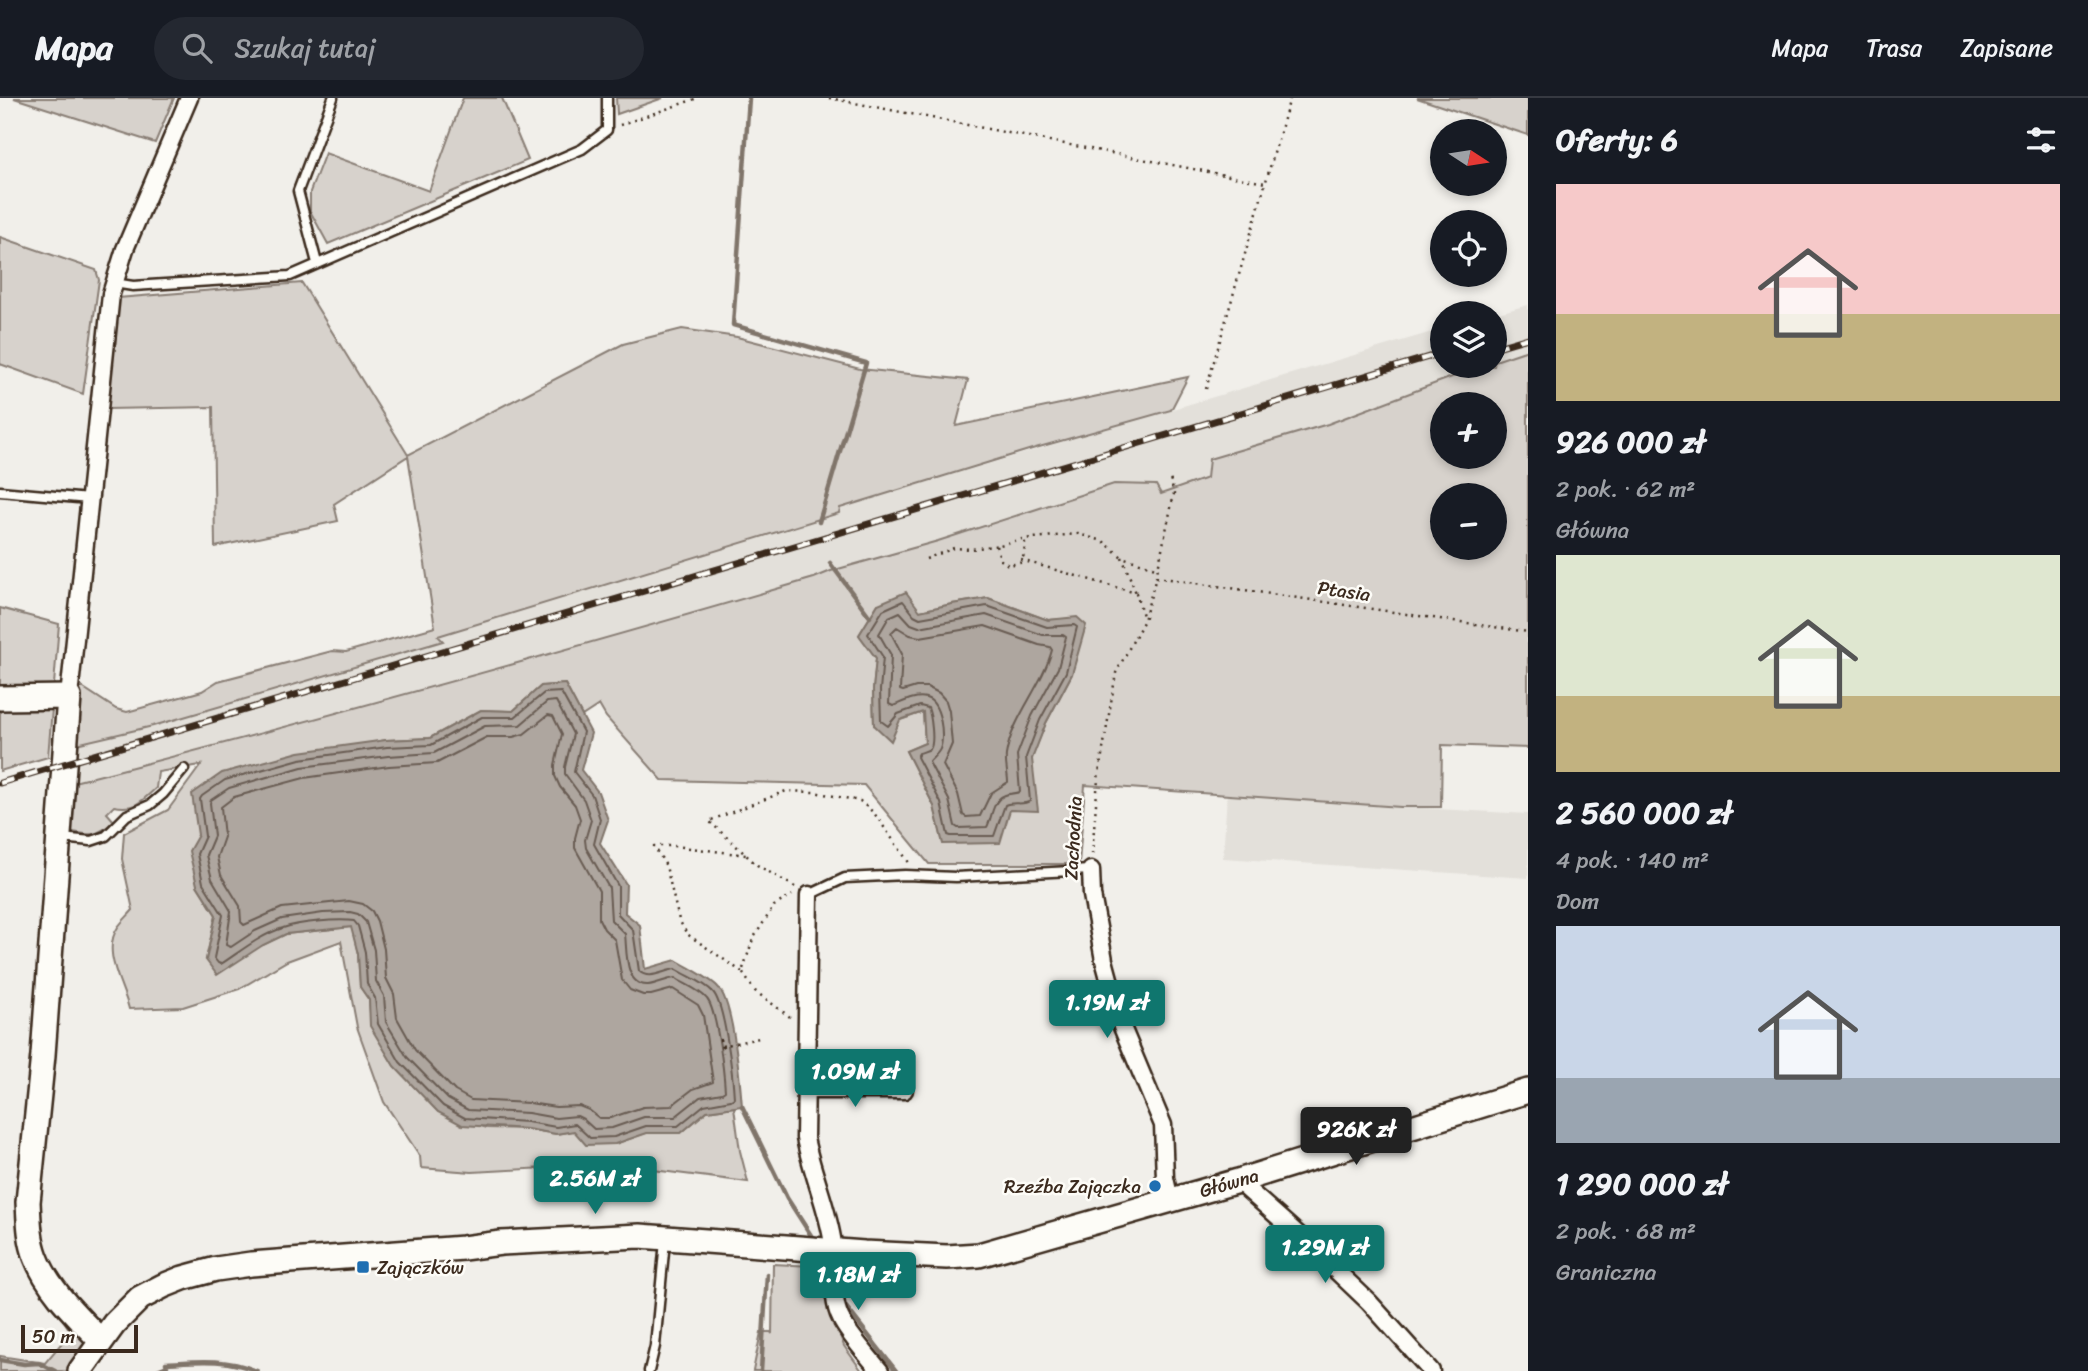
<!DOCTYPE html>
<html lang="pl">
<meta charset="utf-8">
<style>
body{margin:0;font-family:Sriracha,sans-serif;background:#242831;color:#f1f3f6;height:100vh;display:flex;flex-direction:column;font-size:26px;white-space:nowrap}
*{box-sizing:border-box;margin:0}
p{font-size:23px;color:#9ea1a6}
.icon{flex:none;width:38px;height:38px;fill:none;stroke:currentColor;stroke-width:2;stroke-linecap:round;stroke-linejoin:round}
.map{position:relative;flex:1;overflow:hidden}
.sheet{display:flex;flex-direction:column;background:#171b24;width:560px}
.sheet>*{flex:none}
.needle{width:46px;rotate:102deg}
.fabs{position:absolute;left:1430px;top:21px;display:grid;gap:14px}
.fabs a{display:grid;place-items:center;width:77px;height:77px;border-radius:50%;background:#171b24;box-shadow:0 4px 10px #0003;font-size:35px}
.scale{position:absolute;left:21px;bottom:18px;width:117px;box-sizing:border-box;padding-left:7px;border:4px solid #3b2a1e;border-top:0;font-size:19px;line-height:24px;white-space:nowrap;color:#3b2a1e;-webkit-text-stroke:5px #fdfcf7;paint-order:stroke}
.price{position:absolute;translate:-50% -60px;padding:0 16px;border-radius:7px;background:#0f766e;color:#fff;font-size:23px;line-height:46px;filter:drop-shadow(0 2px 4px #0008)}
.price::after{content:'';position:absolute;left:50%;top:42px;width:21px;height:16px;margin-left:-10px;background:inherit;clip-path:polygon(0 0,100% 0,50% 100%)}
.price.selected{background:#222;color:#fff}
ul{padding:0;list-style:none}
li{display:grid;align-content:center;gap:14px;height:371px;padding:0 28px}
li span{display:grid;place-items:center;height:217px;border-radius:0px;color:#555}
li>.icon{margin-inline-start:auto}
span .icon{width:126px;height:126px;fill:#fffc;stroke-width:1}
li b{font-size:30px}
h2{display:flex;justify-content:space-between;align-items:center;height:84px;padding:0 28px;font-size:30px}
header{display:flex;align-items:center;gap:42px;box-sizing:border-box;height:98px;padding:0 35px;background:#171b24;border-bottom:2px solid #363941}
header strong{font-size:33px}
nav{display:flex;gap:38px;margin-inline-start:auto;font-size:24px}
.search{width:490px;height:63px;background:#242831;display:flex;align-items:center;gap:18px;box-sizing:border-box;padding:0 24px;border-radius:38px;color:#9ea1a6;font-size:26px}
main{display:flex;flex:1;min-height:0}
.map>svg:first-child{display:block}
.built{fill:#e3e0da}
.green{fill:#d7d2cc;stroke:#897e75;stroke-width:2;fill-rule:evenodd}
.water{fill:#aea69f;stroke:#80746b;stroke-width:2}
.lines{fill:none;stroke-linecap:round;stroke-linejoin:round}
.shore{stroke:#695c52;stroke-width:2}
.stream{stroke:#80746b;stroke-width:4.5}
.lane-casing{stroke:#3b2a1e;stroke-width:13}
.street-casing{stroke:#3b2a1e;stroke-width:21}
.secondary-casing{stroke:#3b2a1e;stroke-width:28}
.path{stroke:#3b2a1e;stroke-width:2.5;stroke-dasharray:2 5;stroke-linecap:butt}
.lane{stroke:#fdfcf7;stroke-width:8}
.street{stroke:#fdfcf7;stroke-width:16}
.secondary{stroke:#fdfcf7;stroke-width:23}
.rail-casing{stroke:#3b2a1e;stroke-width:7}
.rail{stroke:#fdfcf7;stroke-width:4.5;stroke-dasharray:13;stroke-linecap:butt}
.poi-dot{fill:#1f6fb2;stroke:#fdfcf7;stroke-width:2.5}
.labels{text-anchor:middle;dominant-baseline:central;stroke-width:5;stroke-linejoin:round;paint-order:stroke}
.street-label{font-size:19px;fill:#3b2a1e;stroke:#fdfcf7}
.poi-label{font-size:19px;fill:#3b2a1e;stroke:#fdfcf7;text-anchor:end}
</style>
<header>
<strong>Mapa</strong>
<div class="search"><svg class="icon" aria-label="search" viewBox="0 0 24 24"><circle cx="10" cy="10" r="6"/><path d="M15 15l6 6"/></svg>Szukaj tutaj</div>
<nav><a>Mapa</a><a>Trasa</a><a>Zapisane</a></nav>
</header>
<main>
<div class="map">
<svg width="1528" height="1273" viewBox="0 0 1528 1273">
<rect width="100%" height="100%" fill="#f1efea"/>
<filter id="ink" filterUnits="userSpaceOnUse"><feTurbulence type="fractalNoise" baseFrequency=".0143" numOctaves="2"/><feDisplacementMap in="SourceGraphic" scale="14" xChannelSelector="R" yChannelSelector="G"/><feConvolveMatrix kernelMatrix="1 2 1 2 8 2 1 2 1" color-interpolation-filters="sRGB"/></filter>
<g filter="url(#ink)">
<path class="built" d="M 1528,207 L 1528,252 L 1495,263 L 1495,216 Z
M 1442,231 L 1442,268 L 1481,268 L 1328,326 L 1210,361 L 1207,380 L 1161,396 L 1114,386 L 938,443 L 831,473 L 814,480 L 566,552 L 349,612 L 70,685 L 72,647 L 153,628 L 442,543 L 437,538 L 839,415 L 840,410 Z
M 1227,696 L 1401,709 L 1528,716 L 1528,780 L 1223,760 Z"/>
<path class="green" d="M 14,0 L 174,0 L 155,45 Z
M 463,0 L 502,0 L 528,62 L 328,146 L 310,113 L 310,94 L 325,55 L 429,93 Z
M 616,0 L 663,0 L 617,16 Z
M 1417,0 L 1528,0 L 1528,37 Z
M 0,139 L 96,172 L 99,182 L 83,296 L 0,266 Z
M 302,185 L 408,357 L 623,246 L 682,231 L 737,239 L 860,271 L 968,282 L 956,328 L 1188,279 L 1171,312 L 1032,351 L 840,410 L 839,415 L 438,538 L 443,543 L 153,628 L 72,647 L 78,592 L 82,589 L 116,611 L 127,614 L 202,593 L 218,583 L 332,553 L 346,554 L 435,529 L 408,358 L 334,406 L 338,423 L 215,449 L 213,309 L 108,311 L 118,200 Z
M 1528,252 L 1528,650 L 1442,647 L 1441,709 L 1401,709 L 1085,687 L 1079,766 L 929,766 L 864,687 L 662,682 L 606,619 L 599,607 L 582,618 L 565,586 L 541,588 L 513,613 L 481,612 L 430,640 L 386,642 L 360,647 L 198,737 L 197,787 L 216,817 L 206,861 L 263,847 L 286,836 L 352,829 L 358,856 L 360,889 L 369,902 L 371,928 L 394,968 L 438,1014 L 487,1030 L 527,1031 L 556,1036 L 574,1033 L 615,1046 L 646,1035 L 681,1035 L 707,1013 L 734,1009 L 740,1053 L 748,1084 L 653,1072 L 605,1073 L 563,1069 L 472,1074 L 421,1070 L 420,1058 L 384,1004 L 357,929 L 341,843 L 287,863 L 239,891 L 183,909 L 129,911 C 123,886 101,854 118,829 C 122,823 128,818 133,812 L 122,761 L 124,735 L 168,712 L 201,667 L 158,674 L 156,690 C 141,704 135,712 114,708 L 107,715 L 114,723 C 97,739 90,738 68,733 L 70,685 C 320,622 567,552 814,480 L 831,473 L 938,443 L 1114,386 L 1156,387 L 1161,396 L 1207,380 L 1209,361 L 1328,326 L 1481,268 L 1494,268 L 1495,263 ZM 1442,306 L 1494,306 L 1494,359 L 1442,359 ZM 1442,397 L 1494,397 L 1494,450 L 1442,450 ZM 988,500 L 1048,522 L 1077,520 L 1072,576 L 1046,625 L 1010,712 L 943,745 L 934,708 L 906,653 L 925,645 L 923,614 L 900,622 L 874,627 L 873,592 L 876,560 L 859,537 L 878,506 L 920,513 L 952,506 Z
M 0,510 L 59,526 L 48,659 L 0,673 Z
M 773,1166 L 813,1168 L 844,1248 L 862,1273 L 753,1273 L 761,1234 L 771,1234 L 772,1236 Z
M 49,1200 L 84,1234 L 86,1246 L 70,1273 L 0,1273 L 0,1258 L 45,1265 L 71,1234 Z"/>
<path class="water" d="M 906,494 L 920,513 L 952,506 L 988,500 L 1048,522 L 1077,519 L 1086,527 L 1072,576 L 1046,625 L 1032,661 L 1038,713 L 1010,712 L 1000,745 L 943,746 L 934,708 L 906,653 L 925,645 L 923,614 L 900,622 L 891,643 L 874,627 L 873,592 L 876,560 L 859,537 L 878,506 Z
M 565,586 L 591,635 L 581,672 L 598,694 L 608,722 L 600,745 L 626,786 L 625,815 L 640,827 L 645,871 L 676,862 C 687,869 710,880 718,889 C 734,905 740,984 742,1008 L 707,1013 L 681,1035 L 647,1035 L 615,1046 L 586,1047 L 574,1033 L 556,1036 L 527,1031 L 462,1027 L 438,1014 L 394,968 L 370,928 L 369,902 L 360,889 L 358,856 L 351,829 L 286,836 L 263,847 L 217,877 L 206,862 L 216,817 L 197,787 L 189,753 L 198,737 L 192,696 L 222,675 L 299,654 L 386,642 L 430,640 L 481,612 L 513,613 L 541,588 Z"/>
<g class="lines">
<path class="shore" d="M 903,503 L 914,517 L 920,520 L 987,508 L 1047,529 L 1074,527 L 1077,529 L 1066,574 L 1040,622 L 1026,659 L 1030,703 C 1023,708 1013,703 1005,707 L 994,738 L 951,738 L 948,737 L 941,705 L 917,659 L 919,655 C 920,655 928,652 930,651 C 935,645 931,617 928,610 L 920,608 L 898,616 L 888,628 L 881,623 L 880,592 L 883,559 L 868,536 L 883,512 Z
M 900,514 L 911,526 L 919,529 L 986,517 L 1043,537 L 1063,537 L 1066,539 L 1058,570 L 1032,618 L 1017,657 L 1020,694 C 1015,696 1008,695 1003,698 C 992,704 992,720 987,729 L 958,730 L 955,728 L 949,702 L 929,664 C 932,660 938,656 940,651 C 945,639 941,604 926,600 C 916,597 903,604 893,608 L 889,606 L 891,557 L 879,536 L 889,519 Z
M 985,528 L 1039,547 L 1050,549 L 1052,552 C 1042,589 1012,619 1006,657 C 1005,666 1008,676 1008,684 L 991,695 L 980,718 L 966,719 L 963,717 L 958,696 L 943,667 L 952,646 L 949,613 L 946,603 L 939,595 L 927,589 L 916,589 L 903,593 L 900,592 L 902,556 L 891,535 L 897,529 L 910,537 L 920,539 Z
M 561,594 L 583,634 L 574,674 L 592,697 L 600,721 L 594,746 L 618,788 L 618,816 L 633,832 L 639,873 C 649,883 664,872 676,871 C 687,878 704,884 713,894 C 725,907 733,980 734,1000 L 731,1002 L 704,1007 L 678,1028 L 646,1028 L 614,1039 L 590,1040 L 575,1026 L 556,1029 L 527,1024 L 465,1020 L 443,1008 L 400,964 L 378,926 L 375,900 L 367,886 L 365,854 L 358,828 L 354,823 C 337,821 299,824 283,830 C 260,837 241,853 221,866 L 218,865 L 214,860 L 223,817 L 203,785 L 197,756 L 205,738 L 200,701 L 202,698 L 225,682 L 300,661 L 387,649 L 431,647 L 482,619 L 515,619 L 544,595 Z
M 556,603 L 573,636 L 565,669 L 565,676 L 584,702 L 591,722 L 585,742 L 586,750 L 609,790 L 611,822 L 625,836 C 627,852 624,888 648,887 C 657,886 666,881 675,880 C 684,886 700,892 707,901 C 717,913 724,975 725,993 L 722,995 L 700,999 L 675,1019 L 644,1019 L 612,1030 L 594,1031 L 583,1021 L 577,1018 L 556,1020 L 528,1015 L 468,1012 L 448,1001 L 407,959 L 386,924 L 384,898 L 376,883 L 374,852 L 366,824 L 358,816 L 350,814 L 323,815 L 282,821 L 255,833 L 231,849 L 226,847 L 231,813 L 212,781 L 206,757 L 214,738 L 210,705 L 211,702 L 229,690 L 302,669 L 388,658 L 434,655 L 485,628 L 520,627 L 547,604 Z
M 548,617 L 553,618 L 562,636 L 555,667 L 555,678 L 560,689 L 575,707 L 580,721 L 575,740 L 575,750 L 599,793 L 599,821 L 604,831 L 615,842 L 622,882 L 630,892 L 643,897 L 651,897 L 673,891 L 698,907 L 703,917 L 713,984 L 693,991 L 671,1008 L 643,1009 L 610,1020 L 599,1020 L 589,1012 L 579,1008 L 556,1009 L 529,1005 L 471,1002 L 455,993 L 415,952 L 397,920 L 394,896 L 386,880 L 384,851 L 377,823 L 372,813 L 363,806 L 349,803 L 282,810 L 244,827 L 241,824 L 240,808 L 221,777 L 217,759 L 224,739 L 221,709 L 234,699 L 304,680 L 389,668 L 437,665 L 487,639 L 513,639 L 524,636 Z"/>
<path class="stream" d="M 749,0 L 733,227 L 866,265 L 819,424
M 830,465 L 870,519
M 742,1008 L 787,1100 L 814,1142
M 825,1168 L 826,1187
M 846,1209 L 896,1273
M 0,1262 L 24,1266 L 39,1265 L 55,1273
M 155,1273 L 167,1268 L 166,1265 C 201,1263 223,1260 257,1273
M 761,1273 L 767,1176"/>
<g class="lane-casing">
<path id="lane" d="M 317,165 L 298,93 L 333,0
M 114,185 L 133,188 L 290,178 L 582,51 L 607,32 L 607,0
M 0,393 L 89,401
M 61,740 L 91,743 L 106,738 L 127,717 L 150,707 L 163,696 L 184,671
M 809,797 L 845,780 L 905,777 L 956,779 L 1091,772
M 649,1273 L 655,1248 L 665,1143"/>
</g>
<g class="street-casing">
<path id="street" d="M 69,599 L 111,196 L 125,151 L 189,0
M 1091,772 L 1092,797 L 1104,862 L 1122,929 L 1163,1027 L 1165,1080 L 1170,1102
M 809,797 L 805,1040 C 812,1076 828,1110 833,1146 C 836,1167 830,1201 841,1221 C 848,1236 869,1259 880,1273
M 805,992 L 904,992
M 1238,1083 L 1302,1140 L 1369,1204 L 1431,1273"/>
</g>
<g class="secondary-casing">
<path id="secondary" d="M 0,600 L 69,599 L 43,957 L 28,1104 C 29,1122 29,1141 36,1159 C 48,1191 77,1218 100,1242
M 80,1273 L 114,1226 L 140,1200 L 163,1188 L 183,1180 L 216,1171 L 251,1166 L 463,1150 L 501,1145 L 640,1138 L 864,1155 L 947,1159 L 979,1157 L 1238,1083 L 1528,993"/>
</g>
<path class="path" d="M 829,0 L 1265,85
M 620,27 L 698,0
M 1206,291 L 1290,0
M 996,448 L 1001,462 L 1008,467 L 1020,465 L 1024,457 L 1025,445 L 1022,441
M 1122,459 L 1136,495
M 926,461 L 954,450 L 971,451 L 1000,447 L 1022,441 L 1078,436 L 1103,443 L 1122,459 L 1158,471
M 1021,462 L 1136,495 L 1144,521
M 1156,479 L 1528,534
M 1092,756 L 1098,681 L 1116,575 L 1144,522 L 1156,479 L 1174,396 L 1170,380
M 795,789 L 757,767 L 709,723 L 786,693 L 814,694 L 860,703 L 874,715 L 910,766
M 742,874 L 687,836 L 679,822 L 666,768 L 654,748 L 675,748 L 746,757
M 790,919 L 755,893 L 742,874 L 753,841 L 774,808 L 792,797
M 720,941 L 723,955
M 722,948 L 759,940"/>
<use href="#lane" class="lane"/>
<use href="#street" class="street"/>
<use href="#secondary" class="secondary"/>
<g class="rail-casing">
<path id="rail" d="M 1494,250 L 1528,240
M 0,685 L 1442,255"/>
</g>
<use href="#rail" class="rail"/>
</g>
</g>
<g class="poi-dot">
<circle cx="1155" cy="1088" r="7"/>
<rect x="356" y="1162" width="14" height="14" rx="3.5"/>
</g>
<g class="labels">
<g class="street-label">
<text transform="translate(1344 493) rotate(8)">Ptasia</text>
<text transform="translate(1073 740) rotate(-87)">Zachodnia</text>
<text transform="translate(1229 1085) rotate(-16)">Główna</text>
</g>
<g class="poi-label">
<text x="1141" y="1088">Rzeźba Zajączka</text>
<text x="377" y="1169" text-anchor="start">Zajączków</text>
</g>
</g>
</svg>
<div class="fabs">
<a><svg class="needle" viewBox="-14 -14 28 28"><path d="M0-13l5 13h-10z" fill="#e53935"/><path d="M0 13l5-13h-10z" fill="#9ea1a6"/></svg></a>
<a><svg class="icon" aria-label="locate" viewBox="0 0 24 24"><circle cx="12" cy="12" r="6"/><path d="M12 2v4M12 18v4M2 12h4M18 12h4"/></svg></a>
<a><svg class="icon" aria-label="layers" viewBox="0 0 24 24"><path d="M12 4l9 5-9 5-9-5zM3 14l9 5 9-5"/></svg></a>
<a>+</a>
<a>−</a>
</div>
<div class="scale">50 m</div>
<b class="price" style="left:1107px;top:942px">1.19M zł</b>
<b class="price" style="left:855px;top:1011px">1.09M zł</b>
<b class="price selected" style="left:1356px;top:1069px">926K zł</b>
<b class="price" style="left:595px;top:1118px">2.56M zł</b>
<b class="price" style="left:1325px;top:1187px">1.29M zł</b>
<b class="price" style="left:858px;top:1214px">1.18M zł</b>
</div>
<section class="sheet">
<h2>Oferty: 6<svg class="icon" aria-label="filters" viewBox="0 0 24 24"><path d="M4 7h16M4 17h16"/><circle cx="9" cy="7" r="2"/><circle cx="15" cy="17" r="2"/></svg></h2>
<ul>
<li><span style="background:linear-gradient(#f6c9c9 60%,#c2b280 0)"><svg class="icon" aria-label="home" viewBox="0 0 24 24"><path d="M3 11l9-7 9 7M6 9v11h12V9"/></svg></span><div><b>926 000 zł</b><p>2 pok. · 62 m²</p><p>Główna</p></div></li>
<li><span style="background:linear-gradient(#dfe7d0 65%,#c2b280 0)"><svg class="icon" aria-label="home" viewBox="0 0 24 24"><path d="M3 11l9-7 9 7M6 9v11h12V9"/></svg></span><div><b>2 560 000 zł</b><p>4 pok. · 140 m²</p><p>Dom</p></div></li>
<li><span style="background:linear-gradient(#c9d6e8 70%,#9aa5b1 0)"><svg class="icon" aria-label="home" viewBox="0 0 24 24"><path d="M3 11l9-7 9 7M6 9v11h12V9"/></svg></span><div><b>1 290 000 zł</b><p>2 pok. · 68 m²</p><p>Graniczna</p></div></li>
</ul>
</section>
</main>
